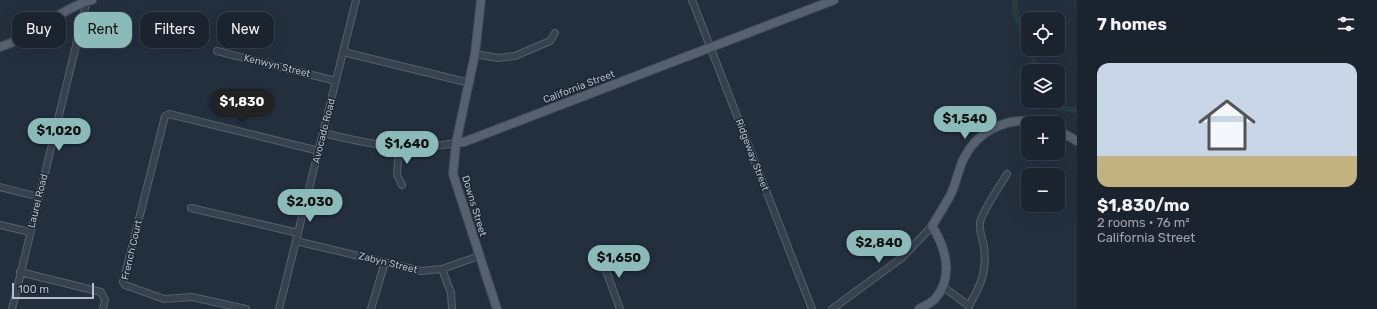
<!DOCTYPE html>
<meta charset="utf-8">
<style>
body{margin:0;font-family:Rubik,sans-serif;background:#242b36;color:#f1f3f6;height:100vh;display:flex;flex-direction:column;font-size:15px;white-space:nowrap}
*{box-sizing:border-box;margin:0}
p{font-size:13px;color:#a0a4aa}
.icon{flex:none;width:22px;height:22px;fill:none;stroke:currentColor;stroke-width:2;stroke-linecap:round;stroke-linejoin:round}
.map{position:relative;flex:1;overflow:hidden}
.sheet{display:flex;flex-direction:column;background:#1b232e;width:300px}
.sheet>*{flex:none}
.top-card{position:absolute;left:12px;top:12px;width:380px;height:36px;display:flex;gap:8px}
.tools{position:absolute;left:1021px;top:12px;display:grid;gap:8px}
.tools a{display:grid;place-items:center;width:44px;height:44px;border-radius:8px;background:#1b232e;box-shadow:0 4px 16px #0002,0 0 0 1px #39404a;font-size:20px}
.scale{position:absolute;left:12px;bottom:10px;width:82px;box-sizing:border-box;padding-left:4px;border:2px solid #b4bcc9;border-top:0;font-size:11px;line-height:14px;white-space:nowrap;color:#b4bcc9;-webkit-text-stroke:3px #1d2633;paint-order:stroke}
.price{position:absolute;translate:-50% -34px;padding:0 9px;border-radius:14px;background:#8bbbb9;color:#111;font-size:13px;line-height:26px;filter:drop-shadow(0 1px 2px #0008)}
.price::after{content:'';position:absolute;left:50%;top:24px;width:12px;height:9px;margin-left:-6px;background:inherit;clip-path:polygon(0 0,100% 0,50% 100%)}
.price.on{background:#222;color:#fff}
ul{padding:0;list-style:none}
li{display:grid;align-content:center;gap:8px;height:212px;padding:0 20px}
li+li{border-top:1px solid #39404a}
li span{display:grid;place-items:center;height:124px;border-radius:12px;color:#555}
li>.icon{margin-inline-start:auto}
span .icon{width:72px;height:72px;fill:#fffc;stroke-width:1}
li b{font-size:17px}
h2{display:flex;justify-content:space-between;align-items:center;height:48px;padding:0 20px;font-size:17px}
.tag{padding:0 14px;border-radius:12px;background:#1b232e;box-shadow:0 4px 16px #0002,0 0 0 1px #39404a;font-size:14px;line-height:36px}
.tag.on{background:#8bbbb9;color:#111}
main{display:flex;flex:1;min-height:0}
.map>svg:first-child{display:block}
.grass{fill:#263c3f}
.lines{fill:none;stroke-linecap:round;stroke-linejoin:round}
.minor-casing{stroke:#565f6c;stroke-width:8}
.major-casing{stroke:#414a57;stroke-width:10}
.minor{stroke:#38414e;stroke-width:6}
.major{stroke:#56606e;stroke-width:8}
.labels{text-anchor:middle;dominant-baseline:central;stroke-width:3;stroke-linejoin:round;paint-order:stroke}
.street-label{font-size:10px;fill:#b4bcc9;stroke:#1d2633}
</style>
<main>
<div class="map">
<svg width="1077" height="309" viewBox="0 0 1077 309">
<rect width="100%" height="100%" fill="#242f3e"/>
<path class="grass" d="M 1012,0 L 1018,0 C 1016,17 1028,31 1028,49 L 1033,49 L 1041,71 L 1034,71 L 1012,12 Z
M 1047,101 C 1058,101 1066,108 1077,107 L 1077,113 L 1060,111 Z"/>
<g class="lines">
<g class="minor-casing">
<path id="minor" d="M 692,0 L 812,309
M 217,51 L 336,81
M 343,52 L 470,83
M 475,54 L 498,58 L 515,56 L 550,41 L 555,33
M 323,133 C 373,145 405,152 456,143
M 399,148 L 397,175 L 402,185
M 0,187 L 39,197
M 191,208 L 298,233
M 0,225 L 30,232
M 296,241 L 421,271 L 442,269 L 479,256
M 600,254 L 620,309
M 442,269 L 451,293 L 452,309
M 20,272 L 101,292 L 105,300 L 103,309
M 942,286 L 969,306 C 981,284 987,273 984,247 C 983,239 979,232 980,223 C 982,211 1000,186 1007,174
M 12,309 L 87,0
M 246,309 L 192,297 L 164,299 L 125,285 L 123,282 L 165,116 L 169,114 L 319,151
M 279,309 L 356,0
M 371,309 L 385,262
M 832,309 L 903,257 L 932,226"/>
</g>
<g class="major-casing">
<path id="major" d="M 481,0 L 475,54 L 456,143 L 453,174 L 497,309
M 0,47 C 33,37 59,9 92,0
M 1058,130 L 1077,141
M 456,143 L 464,142 L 834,0
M 919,309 C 924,306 931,303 935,299 C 954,277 946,248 932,226 C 938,216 945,205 951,194 C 956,183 958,171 963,160 C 978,129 1010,115 1043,123"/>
</g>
<use href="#minor" class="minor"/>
<use href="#major" class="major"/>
</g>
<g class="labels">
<g class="street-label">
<text transform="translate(277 66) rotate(14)">Kenwyn Street</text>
<text transform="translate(579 87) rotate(-21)">California Street</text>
<text transform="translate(324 131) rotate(-76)">Avocado Road</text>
<text transform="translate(752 155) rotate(69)">Ridgeway Street</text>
<text transform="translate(38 201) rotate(-76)">Laurel Road</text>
<text transform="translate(474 206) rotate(73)">Downs Street</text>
<text transform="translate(132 250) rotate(-77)">French Court</text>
<text transform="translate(388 263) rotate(14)">Zabyn Street</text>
</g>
</g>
</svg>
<div class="tools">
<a><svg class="icon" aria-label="locate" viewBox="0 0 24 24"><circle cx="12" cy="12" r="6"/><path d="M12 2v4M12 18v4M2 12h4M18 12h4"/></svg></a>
<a><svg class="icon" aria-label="layers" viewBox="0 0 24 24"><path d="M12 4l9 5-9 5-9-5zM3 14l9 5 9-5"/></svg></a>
<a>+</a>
<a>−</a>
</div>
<div class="scale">100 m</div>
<b class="price on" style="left:242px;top:123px">$1,830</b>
<b class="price" style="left:965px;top:140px">$1,540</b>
<b class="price" style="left:59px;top:152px">$1,020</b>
<b class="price" style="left:407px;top:165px">$1,640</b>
<b class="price" style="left:310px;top:223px">$2,030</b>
<b class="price" style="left:879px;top:264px">$2,840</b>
<b class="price" style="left:619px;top:279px">$1,650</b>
<div class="top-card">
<a class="tag">Buy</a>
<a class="tag on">Rent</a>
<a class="tag">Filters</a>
<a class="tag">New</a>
</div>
</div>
<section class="sheet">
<h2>7 homes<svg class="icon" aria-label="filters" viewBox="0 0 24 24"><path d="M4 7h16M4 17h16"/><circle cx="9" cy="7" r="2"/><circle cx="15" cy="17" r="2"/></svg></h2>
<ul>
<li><span style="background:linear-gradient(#c9d6e8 75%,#c2b280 0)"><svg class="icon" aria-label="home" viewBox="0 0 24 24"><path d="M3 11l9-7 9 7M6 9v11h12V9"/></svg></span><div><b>$1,830/mo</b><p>2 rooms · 76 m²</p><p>California Street</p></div></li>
</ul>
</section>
</main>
